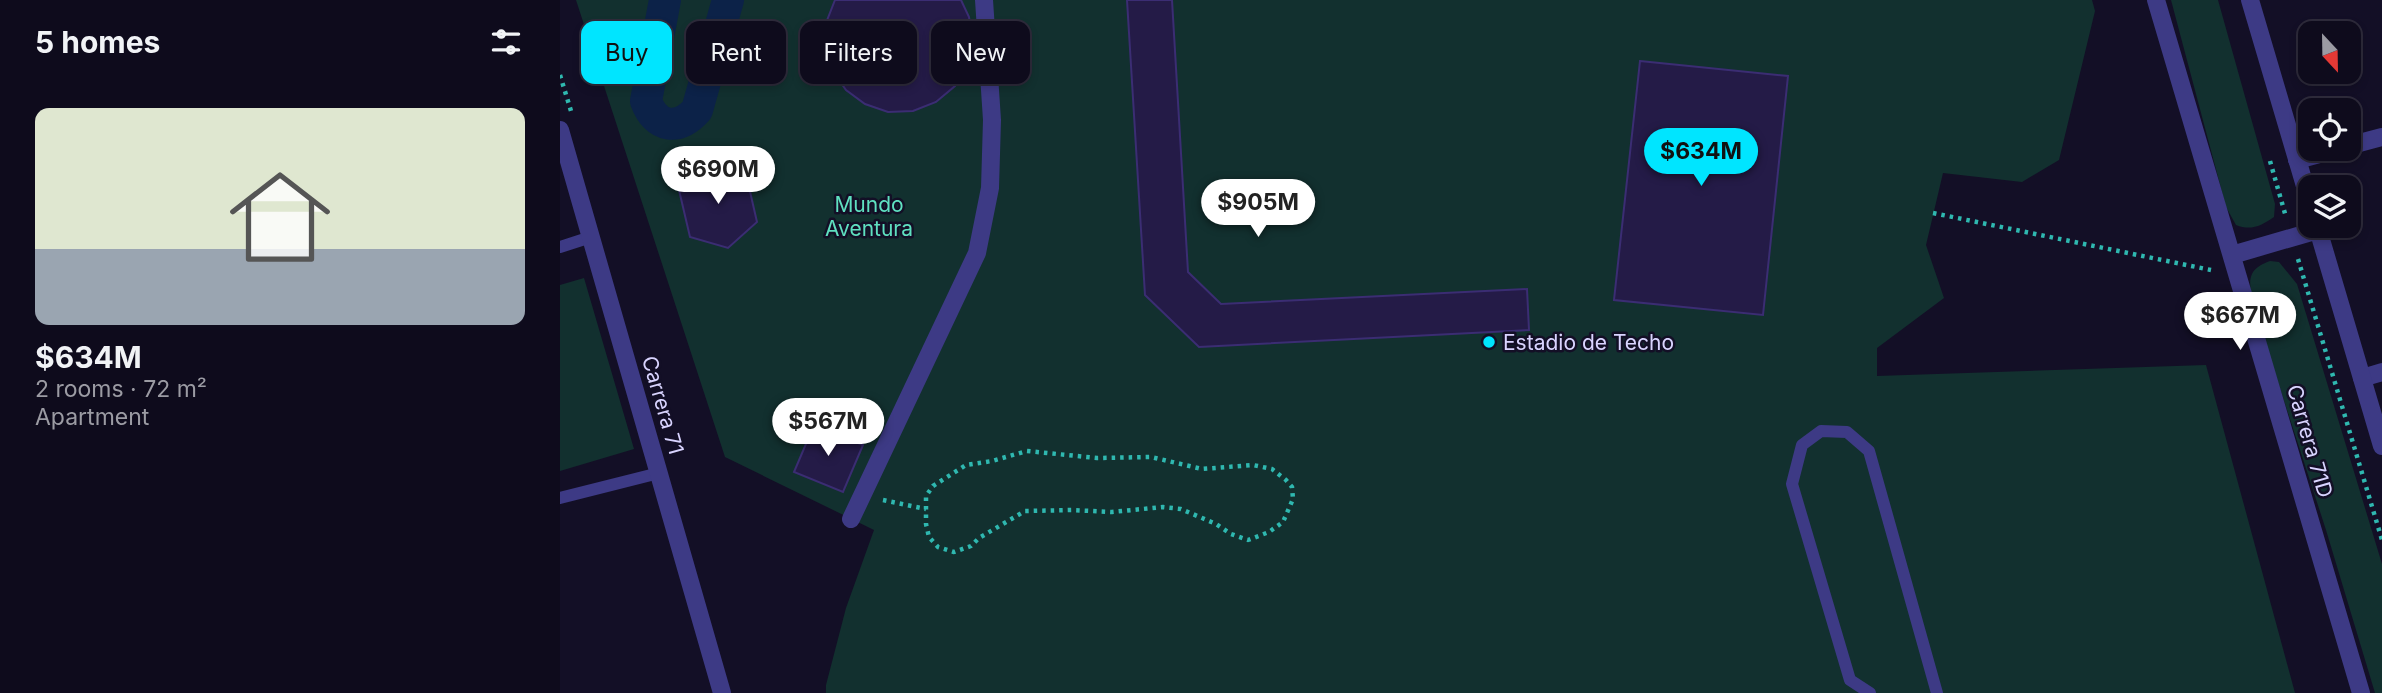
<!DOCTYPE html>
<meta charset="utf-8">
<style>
body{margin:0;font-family:Inter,sans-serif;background:#1c1929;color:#f1f3f6;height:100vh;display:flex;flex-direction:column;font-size:26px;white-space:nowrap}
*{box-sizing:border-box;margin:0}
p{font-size:23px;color:#9b9ba3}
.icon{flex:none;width:38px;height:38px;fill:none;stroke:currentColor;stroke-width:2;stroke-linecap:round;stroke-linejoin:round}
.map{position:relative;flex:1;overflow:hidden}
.panel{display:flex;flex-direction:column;background:#0e0b1c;width:560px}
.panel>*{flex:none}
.banner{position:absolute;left:21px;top:21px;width:665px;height:63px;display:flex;gap:14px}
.needle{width:46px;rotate:158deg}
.buttons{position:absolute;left:1738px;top:21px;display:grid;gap:14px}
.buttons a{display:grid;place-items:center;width:63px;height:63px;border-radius:14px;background:#0e0b1c;box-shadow:0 4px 10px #0003,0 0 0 2px #2e2b3b;font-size:35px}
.price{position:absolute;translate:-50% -60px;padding:0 16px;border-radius:24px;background:#fff;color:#222;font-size:23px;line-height:46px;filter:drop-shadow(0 2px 4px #0008)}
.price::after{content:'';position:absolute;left:50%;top:42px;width:21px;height:16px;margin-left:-10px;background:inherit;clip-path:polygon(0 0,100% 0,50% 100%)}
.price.on{background:#00e5ff;color:#111}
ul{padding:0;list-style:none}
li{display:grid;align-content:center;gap:14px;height:371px;padding:0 35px}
li span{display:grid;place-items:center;height:217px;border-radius:14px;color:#555}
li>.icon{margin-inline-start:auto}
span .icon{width:126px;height:126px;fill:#fffc;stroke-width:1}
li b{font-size:30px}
h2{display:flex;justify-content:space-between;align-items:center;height:84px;padding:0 35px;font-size:30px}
.tag{padding:0 24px;border-radius:14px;background:#0e0b1c;box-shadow:0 4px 10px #0003,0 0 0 2px #2e2b3b;font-size:24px;line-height:63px}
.tag.on{background:#00e5ff;color:#111}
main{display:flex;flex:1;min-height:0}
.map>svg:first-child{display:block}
.green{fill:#12302f}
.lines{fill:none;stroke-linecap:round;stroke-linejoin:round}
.canal{stroke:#0c2248;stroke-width:32}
.building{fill:#241b47;stroke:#3b2d73;stroke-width:2}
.path{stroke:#2fb8b0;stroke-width:4.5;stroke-dasharray:3.5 5;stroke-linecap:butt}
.service{stroke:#3d3a85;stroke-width:12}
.pedestrian{stroke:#3d3a85;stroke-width:18}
.minor{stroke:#3d3a85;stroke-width:18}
.tertiary{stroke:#3d3a85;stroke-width:18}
.poi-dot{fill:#00e5ff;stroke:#130f26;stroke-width:2.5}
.labels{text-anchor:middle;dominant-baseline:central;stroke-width:5;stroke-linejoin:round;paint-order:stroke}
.park-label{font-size:21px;fill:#5fe0c0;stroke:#130f26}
.poi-label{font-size:21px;fill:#d9d4ff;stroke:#130f26;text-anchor:start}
.street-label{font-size:21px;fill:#d9d4ff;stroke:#130f26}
</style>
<main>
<section class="panel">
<h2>5 homes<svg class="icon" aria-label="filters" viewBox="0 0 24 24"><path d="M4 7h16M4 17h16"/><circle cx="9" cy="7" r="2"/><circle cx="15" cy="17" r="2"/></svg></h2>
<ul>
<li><span style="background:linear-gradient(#dfe7d0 65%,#9aa5b1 0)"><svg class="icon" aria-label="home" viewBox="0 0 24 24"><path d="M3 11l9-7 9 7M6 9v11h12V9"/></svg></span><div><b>$634M</b><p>2 rooms · 72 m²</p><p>Apartment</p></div></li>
</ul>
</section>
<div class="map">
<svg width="1822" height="693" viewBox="0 0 1822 693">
<rect width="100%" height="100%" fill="#130f26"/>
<path class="green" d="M 16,0 L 1532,0 L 1535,11 L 1499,160 L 1462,182 L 1383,173 L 1366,245 L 1384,298 L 1317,348 L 1317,376 L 1646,365 L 1735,693 L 266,693 L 266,685 L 286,608 L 314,530 L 165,457 Z
M 1611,0 L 1658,0 L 1715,204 L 1714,217 C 1701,226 1691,231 1676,225 L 1666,207 Z
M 1710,261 L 1719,262 L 1737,284 L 1822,564 L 1822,693 L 1815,693 L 1766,530 L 1692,302 C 1689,280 1687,269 1710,261 Z
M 24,278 L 74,449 L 0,471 L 0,285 Z"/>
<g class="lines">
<path class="canal" d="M 105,0 L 86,101 C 96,128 118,131 137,110 L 168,0"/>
</g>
<path class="building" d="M 275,0 L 401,0 L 409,17 L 413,41 L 407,65 L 395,86 L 376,102 L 353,111 L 328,112 L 305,104 L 286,90 L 272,70 L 265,47 L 266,23 Z
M 567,0 L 612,0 L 628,272 L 661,304 L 967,289 L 969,330 L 639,347 L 585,295 Z
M 1080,61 L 1228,76 L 1203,315 L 1054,300 Z
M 146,166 L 186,174 L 197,222 L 168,248 L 130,237 L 119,190 Z
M 254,425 L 303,445 L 283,492 L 234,472 Z"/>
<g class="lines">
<path class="path" d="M 0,75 L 11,111
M 1710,161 L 1726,217
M 1373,213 L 1651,270
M 1738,259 L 1822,540
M 467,451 L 537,458 L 591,457 L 642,469 L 693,465 L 712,469 L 726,480 L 732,487 L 733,499 L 723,522 L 709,532 L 688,540 L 671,534 L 656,524 L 621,509 L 603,507 L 552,512 L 512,510 L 465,511 L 419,538 L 411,546 L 394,552 L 378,547 L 369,537 L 366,524 L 366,496 L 373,486 L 406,465 L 432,461 Z
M 323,500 L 366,509"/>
<path class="service" d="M 0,247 L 31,237
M 0,498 L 99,473
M 1310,693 L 1290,680 L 1232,484 L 1242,445 L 1261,431 L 1287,432 L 1309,451 L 1377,693"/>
<path class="pedestrian" d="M 291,519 L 417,253 L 430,188 L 432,120 L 424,0"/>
<path class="minor" d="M 1788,146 L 1822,137
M 1737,160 L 1778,149
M 1802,378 L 1822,372"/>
<path class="tertiary" d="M 1596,0 L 1801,693
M 1690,0 L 1750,203
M 0,130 L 162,693
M 1757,226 L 1822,446
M 1672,255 L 1758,230"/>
</g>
<circle class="poi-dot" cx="929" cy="342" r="7"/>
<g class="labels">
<g class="park-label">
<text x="309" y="204">Mundo<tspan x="309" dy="24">Aventura</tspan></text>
</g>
<g class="poi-label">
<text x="943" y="342">Estadio de Techo</text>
</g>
<g class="street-label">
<text transform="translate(103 405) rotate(74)">Carrera 71</text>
<text transform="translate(1750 441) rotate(74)">Carrera 71D</text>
</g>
</g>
</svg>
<div class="buttons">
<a><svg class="needle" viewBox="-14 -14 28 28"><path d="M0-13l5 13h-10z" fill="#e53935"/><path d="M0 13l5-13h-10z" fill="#9b9ba3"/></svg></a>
<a><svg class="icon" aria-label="locate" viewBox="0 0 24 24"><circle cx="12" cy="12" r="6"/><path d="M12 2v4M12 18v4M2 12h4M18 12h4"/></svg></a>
<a><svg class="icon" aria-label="layers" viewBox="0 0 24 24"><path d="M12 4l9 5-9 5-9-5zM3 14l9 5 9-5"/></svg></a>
</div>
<b class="price on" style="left:1141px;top:188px">$634M</b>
<b class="price" style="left:158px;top:206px">$690M</b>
<b class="price" style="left:698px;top:239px">$905M</b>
<b class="price" style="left:1680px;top:352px">$667M</b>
<b class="price" style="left:268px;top:458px">$567M</b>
<div class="banner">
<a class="tag on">Buy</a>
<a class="tag">Rent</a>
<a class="tag">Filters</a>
<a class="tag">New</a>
</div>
</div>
</main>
